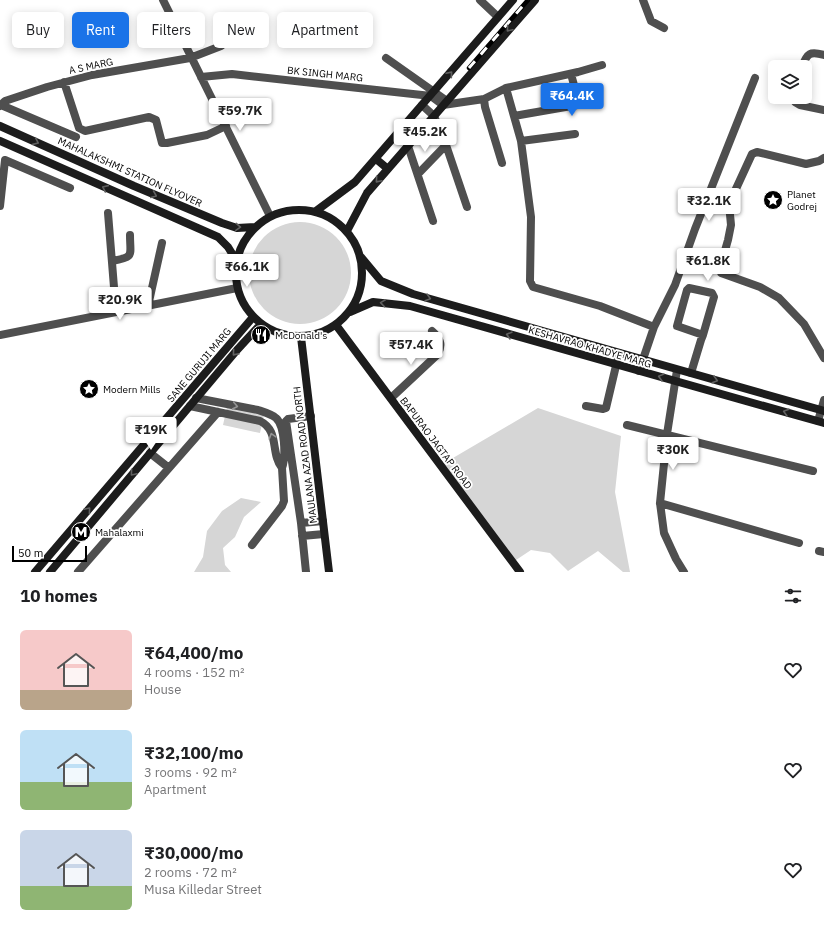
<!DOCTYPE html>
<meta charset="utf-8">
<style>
body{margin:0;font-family:"IBM Plex Sans",sans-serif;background:#f2f2f2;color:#202124;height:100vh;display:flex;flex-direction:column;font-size:15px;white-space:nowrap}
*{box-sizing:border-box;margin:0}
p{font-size:13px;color:#757577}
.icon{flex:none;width:22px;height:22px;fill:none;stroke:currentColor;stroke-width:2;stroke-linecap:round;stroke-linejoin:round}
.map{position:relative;height:572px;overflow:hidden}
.details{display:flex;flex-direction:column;background:#fff;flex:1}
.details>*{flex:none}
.top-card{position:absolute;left:12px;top:12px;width:400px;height:36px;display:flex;gap:8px}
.controls{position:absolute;left:768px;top:60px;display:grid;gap:8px}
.controls a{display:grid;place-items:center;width:44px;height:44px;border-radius:6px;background:#fff;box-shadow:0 2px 10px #0003;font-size:20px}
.scale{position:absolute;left:12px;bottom:10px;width:75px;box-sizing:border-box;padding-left:4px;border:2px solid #000;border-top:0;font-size:11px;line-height:14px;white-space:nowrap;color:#000;-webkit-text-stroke:3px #fff;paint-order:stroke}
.price{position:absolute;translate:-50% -34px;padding:0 9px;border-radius:4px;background:#fff;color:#222;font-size:13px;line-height:26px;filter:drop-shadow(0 1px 2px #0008)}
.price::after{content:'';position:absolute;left:50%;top:24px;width:12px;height:9px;margin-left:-6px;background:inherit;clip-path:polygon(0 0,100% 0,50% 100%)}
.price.current{background:#1a73e8;color:#fff}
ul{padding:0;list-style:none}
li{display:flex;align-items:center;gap:12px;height:100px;padding:0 20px}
li span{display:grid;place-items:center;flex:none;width:112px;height:80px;border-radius:6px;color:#555}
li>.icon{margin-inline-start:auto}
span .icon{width:48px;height:48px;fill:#fffc;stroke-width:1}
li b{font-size:17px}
h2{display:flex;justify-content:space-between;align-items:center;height:48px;padding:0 20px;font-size:17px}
.chip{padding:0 14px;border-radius:6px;background:#fff;box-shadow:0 2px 10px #0003;font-size:14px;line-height:36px}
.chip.current{background:#1a73e8;color:#fff}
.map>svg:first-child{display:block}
.green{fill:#d6d6d6}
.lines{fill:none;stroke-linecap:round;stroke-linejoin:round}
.street{stroke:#4f4f4f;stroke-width:8}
.secondary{stroke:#1c1c1c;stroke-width:8}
.rail-casing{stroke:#000;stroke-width:4.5}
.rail{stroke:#fff;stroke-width:3;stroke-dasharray:9;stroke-linecap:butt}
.oneway{stroke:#606060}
.oneway2{stroke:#959595}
.labels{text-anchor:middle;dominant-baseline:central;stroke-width:3.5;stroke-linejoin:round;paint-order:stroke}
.street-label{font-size:10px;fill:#000;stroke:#fff}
.poi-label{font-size:10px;fill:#000;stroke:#fff;text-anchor:start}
</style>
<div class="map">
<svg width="824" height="572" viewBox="0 0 824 572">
<rect width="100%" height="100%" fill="#fff"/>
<path class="green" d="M249 273a51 51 0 1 1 102 0a51 51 0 1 1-102 0Z
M 227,407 L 264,415 L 260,433 L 223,425 Z
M 538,408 L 621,436 L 615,492 L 630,572 L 623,572 L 598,551 L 568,571 L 550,553 L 531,550 L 513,562 L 441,465 Z
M 241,498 L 261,502 L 244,517 L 235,537 L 223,548 L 225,565 L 231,572 L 194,572 L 203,557 L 207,531 L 222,511 Z"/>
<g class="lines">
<path class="street" d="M 163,0 L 270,216
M 480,0 L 498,17
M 643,0 L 651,21 L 664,28
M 386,58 L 447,101
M 802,67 C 807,53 810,51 824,55
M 201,77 L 232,74 L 431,96 L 443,105 L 484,99 L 506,88 L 521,141 L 531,217 L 530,281 L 533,287 L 600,306 L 654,327
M 64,82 L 79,128 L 85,131 L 149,117 L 156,120 L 162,143 L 167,143 L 207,135 L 226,126
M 506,88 L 578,72 L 602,65
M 793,97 L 795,102 L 800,105 L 824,110
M 484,99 L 485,107 L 502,163
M 1,105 L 76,137
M 422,105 L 434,116 L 446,145 L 467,207
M 0,106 L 5,101 L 47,87 L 92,75 L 190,58 L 221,46
M 514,116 L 577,105 L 578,100 L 571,74
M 521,141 L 575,134
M 408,146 L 433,221
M 824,158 L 819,161 L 806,164 L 757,152 L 752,154 L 729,204 L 731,225 L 728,240 L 720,268 L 721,273 L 760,287 L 779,298 L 804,324 L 824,358
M 418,174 L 446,145
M 0,206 L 5,160 L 70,188
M 108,213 L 116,312
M 112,261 C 135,257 130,256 130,235
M 148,306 L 162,243
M 0,335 L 237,288
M 677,370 L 667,434 L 660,503 L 664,533 L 676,559 L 684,572
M 639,371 L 654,327 L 675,285 L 695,229 L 755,78
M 691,373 L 701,340 L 703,335 L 714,297 L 712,293 L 689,288 L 687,290 L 677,326 L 703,335
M 391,398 L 438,354 C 443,344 440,338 432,331
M 190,406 L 260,421 C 280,431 270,453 282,468 C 286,457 285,426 276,418 C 271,414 264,412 258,410 L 196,398
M 586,406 L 603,409 L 606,408 L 619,353
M 818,421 L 824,400
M 627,425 L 813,471
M 150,453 L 169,468
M 660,503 L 799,543
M 301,523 L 323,521
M 302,536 L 324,534
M 252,545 L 282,506 L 284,501 L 282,468
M 819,551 L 824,552
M 78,572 L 218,412
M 306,572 L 301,523 L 286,421 L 288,419 L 311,416"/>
<path class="secondary" d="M 406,124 L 418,135
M 0,126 L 134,186 L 222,223 L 237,228 L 255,227
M 0,141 L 218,237 L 228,247 L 236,260
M 376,159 L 388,169
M236 273a63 63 0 1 1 126 0a63 63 0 1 1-126 0Z
M 316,211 L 355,182 L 513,0
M 347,231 L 367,193 L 535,0
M 361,257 L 381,281 L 413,294 L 824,411
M 350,312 L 373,302 L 410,306 L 824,423
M 336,325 L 520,572
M 301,337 L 329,572
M 35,572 L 253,317
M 50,572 L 237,350 L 261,324"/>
<g class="rail-casing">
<path id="rail" d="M 469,68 L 528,0"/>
</g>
<use href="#rail" class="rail"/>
</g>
<defs><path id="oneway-chevron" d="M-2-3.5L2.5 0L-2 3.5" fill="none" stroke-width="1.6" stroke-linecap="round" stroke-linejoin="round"/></defs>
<g class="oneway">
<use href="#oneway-chevron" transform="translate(509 29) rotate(131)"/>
<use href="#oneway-chevron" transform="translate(450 74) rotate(-49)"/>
<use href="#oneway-chevron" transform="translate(36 142) rotate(24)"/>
<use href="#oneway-chevron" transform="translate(378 180) rotate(131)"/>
<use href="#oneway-chevron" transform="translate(105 188) rotate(-156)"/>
<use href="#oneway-chevron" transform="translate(154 195) rotate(23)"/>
<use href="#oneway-chevron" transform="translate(238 227) rotate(3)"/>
<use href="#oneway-chevron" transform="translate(428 298) rotate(16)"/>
<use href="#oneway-chevron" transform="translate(383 303) rotate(-172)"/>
<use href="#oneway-chevron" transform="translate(509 335) rotate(-164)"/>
<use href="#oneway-chevron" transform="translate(235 353) rotate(131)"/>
<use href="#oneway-chevron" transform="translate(661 377) rotate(-165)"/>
<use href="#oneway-chevron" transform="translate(715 380) rotate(16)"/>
<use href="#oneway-chevron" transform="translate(786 412) rotate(-164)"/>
<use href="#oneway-chevron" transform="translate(133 473) rotate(130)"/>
<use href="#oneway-chevron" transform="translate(88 510) rotate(-50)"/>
</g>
<g class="oneway2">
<use href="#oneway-chevron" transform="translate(235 406) rotate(11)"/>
<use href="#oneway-chevron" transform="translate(272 436) rotate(-107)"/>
</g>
<defs>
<g id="sight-disc" transform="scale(1)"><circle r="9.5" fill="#000" stroke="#fff"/><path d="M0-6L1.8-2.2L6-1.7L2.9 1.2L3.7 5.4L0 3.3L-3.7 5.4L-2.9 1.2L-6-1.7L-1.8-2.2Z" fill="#fff"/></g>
<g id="restaurant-disc" transform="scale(1)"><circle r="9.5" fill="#000" stroke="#fff"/><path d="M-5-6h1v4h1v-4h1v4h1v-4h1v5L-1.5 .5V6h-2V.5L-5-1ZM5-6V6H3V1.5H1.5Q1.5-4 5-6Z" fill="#fff"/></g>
<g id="metro-disc" transform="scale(1)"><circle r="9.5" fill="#000" stroke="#fff"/><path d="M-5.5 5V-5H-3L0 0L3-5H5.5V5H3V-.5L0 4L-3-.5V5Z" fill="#fff"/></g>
</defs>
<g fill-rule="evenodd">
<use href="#sight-disc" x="773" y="200"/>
<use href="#restaurant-disc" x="261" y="335"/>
<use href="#sight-disc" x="89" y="389"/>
<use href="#metro-disc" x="81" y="532"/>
</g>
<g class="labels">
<g class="street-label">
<text transform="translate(91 66) rotate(-12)">A S MARG</text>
<text transform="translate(325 74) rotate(6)">BK SINGH MARG</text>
<text transform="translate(130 172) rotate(24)">MAHALAKSHMI STATION FLYOVER</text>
<text transform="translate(590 347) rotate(16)">KESHAVRAO KHADYE MARG</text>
<text transform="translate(199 365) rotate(-50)">SANE GURUJI MARG</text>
<text transform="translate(436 443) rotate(53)">BAPURAO JAGTAP ROAD</text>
<text transform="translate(305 455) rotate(-97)">MAULANA AZAD ROAD NORTH</text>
</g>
<g class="poi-label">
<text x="787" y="194">Planet<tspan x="787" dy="12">Godrej</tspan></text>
<text x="275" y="335">McDonald's</text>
<text x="103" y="389">Modern Mills</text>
<text x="95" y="532">Mahalaxmi</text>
</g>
</g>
</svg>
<div class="controls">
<a><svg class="icon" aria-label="layers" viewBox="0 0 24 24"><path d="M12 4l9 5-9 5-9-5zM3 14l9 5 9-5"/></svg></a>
</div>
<div class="scale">50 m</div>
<b class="price current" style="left:572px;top:117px">₹64.4K</b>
<b class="price" style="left:240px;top:132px">₹59.7K</b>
<b class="price" style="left:425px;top:153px">₹45.2K</b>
<b class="price" style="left:709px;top:222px">₹32.1K</b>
<b class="price" style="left:708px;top:282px">₹61.8K</b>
<b class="price" style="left:247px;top:288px">₹66.1K</b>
<b class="price" style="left:120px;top:321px">₹20.9K</b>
<b class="price" style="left:411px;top:366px">₹57.4K</b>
<b class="price" style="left:151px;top:451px">₹19K</b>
<b class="price" style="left:673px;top:471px">₹30K</b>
<div class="top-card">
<a class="chip">Buy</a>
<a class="chip current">Rent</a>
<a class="chip">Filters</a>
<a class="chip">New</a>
<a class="chip">Apartment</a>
</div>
</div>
<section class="details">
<h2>10 homes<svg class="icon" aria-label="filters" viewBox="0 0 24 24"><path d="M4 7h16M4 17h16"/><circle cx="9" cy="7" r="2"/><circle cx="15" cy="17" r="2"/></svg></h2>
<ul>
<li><span style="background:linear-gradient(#f6c9c9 75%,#b9a48a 0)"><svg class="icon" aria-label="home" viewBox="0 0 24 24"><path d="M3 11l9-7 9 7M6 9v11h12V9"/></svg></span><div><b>₹64,400/mo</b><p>4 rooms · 152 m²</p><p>House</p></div><svg class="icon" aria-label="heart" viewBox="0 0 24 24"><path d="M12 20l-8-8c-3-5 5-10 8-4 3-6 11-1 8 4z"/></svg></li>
<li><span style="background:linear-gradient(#bfe0f5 65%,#8fb573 0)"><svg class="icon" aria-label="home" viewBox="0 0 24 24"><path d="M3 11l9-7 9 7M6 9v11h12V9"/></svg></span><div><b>₹32,100/mo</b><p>3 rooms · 92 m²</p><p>Apartment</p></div><svg class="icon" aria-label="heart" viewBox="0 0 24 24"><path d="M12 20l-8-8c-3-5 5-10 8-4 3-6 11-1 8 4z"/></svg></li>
<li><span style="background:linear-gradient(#c9d6e8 70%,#8fb573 0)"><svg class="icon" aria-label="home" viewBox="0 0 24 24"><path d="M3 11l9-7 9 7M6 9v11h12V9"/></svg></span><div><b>₹30,000/mo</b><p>2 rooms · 72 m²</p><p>Musa Killedar Street</p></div><svg class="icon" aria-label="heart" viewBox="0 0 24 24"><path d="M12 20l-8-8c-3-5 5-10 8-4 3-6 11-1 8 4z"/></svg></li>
</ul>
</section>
